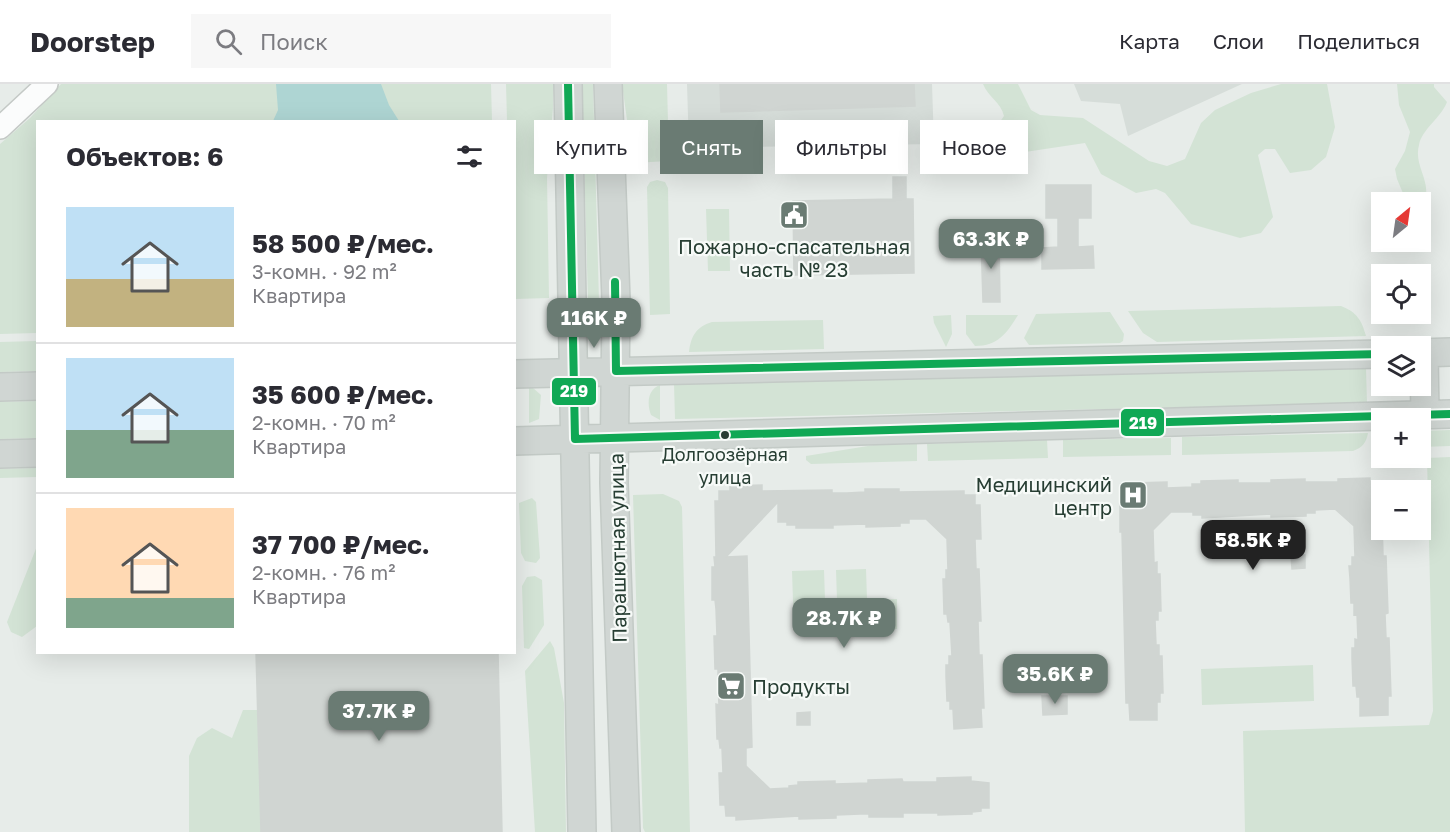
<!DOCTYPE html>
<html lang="ru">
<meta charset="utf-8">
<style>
body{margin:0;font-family:"Golos Text",sans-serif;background:#f7f7f7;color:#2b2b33;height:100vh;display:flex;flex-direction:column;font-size:22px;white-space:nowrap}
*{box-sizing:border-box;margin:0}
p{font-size:20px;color:#7c7c81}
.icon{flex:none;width:33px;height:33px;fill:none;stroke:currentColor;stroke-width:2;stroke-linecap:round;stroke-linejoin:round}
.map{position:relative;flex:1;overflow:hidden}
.panel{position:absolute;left:36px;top:36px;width:480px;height:534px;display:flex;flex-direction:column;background:#fff;border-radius:0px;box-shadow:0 6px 24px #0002}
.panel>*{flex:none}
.hud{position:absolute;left:534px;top:36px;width:570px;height:54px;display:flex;gap:12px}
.needle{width:39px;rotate:29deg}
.fabs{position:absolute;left:1371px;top:108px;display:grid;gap:12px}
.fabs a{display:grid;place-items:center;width:60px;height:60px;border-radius:0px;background:#fff;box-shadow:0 6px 24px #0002;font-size:30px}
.price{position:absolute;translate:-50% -51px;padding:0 14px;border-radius:12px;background:#6a7b73;color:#fff;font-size:20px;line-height:39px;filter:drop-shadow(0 2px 3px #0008)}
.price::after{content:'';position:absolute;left:50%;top:36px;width:18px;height:14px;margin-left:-9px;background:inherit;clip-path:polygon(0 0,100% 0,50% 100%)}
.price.active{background:#222;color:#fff}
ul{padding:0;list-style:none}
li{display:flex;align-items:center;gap:18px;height:150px;padding:0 30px}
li+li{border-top:2px solid #e1e1e2}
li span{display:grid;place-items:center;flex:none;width:168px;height:120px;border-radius:0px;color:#555}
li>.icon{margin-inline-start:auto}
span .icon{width:72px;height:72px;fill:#fffc;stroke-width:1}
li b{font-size:26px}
h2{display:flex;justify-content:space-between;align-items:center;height:72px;padding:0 30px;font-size:26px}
.tag{padding:0 21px;border-radius:0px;background:#fff;box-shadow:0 6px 24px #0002;font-size:21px;line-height:54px}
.tag.active{background:#6a7b73;color:#fff}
header{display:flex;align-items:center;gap:36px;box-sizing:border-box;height:84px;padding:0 30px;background:#fff;border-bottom:2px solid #e1e1e2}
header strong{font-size:28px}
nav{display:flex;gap:33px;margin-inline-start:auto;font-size:21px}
.search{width:420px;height:54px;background:#f7f7f7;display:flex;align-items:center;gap:15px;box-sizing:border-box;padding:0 21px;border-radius:0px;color:#7c7c81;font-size:22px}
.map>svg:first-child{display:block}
.built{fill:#d6ddd9}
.green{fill:#d3e3d5}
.water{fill:#aed5d3}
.building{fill:#d0d5d2;stroke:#d0d5d2;stroke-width:1.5}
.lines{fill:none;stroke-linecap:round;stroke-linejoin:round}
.minor-casing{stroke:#c4c9c6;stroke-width:24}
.major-casing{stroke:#c3cac6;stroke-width:30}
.minor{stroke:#fbfcfc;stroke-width:21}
.major{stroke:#d0d6d3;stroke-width:27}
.bus-1-casing{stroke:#f7faf8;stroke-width:12}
.bus-1{stroke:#10a855;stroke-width:8}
.bus-dot{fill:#273e33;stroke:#f7faf8;stroke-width:2}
.labels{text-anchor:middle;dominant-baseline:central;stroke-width:4.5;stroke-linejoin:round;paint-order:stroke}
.bus-label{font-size:18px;fill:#273e33;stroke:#f7faf8}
.poi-label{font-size:20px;fill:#273e33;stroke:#f7faf8}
.street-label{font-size:20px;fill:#273e33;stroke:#f7faf8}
.line-badge{stroke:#f7faf8;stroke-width:2}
.badge-label{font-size:16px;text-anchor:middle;font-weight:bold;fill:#fff}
</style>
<header>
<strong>Doorstep</strong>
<div class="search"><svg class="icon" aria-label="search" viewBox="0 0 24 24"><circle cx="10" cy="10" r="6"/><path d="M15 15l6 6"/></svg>Поиск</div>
<nav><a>Карта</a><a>Слои</a><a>Поделиться</a></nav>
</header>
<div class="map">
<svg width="1450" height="748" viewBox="0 0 1450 748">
<rect width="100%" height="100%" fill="#e7ece9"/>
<path class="built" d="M 687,0 L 932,0 L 934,60 L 689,64 Z
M 1074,0 L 1242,0 L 1128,52 L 1120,20 L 1081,17 Z"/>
<path class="green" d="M 61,0 L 491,0 L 492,37 L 38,38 L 37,249 L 0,250 L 0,60 L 30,34 Z
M 506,0 L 553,0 L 553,24 L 547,94 L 549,214 L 515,215 L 514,38 L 507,37 Z
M 582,0 L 593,0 L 599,217 L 588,218 Z
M 622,0 L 667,0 L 669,77 L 633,79 Z
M 983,0 L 1018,0 L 1031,26 L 1040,31 L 1083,34 L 1149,77 L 1167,82 L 1185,75 L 1201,39 L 1215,26 L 1251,9 L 1281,0 L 1327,0 L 1335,43 L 1326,73 L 1311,86 L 1290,89 L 1275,65 L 1265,65 L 1258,71 L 1273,133 L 1261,149 L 1240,154 L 1191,140 L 1165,109 L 1156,105 L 1136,109 L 1101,90 L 1085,59 L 1025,68 C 1014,68 1007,66 999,59 C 997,48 997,41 1004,32 C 1001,18 988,13 983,0 Z
M 1397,0 L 1434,0 L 1434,3 L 1447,18 C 1441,34 1422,45 1419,61 C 1413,83 1434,99 1423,120 L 1410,118 L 1405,114 L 1397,95 L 1395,85 L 1405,67 L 1410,48 L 1399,21 Z
M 657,96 L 665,98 L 668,104 L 670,230 L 650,231 L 647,103 L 650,98 Z
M 706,125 L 729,125 L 730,187 L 708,187 Z
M 1341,222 C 1357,228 1362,237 1366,252 L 1157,258 L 1143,249 L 1128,227 Z
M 1110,228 L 1124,250 L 1123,257 L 1120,259 L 1029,261 L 1024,254 L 1036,230 Z
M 951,231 L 952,250 L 946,263 L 934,239 L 933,232 Z
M 966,231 L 1018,231 C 1007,249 998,262 975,262 L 966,250 Z
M 823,236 L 824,265 L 689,268 C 691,252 696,243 712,238 Z
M 37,257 L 37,287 L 0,288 L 0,258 Z
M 1366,284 L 1367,319 L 675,335 L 674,300 Z
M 660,301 L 660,336 L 651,331 C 647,320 647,306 660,301 Z
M 529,304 L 533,304 L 541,311 L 539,335 L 529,339 Z
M 37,317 L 37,354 L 0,355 L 0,318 Z
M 1450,346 L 1450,362 L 1421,363 L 1421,347 Z
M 1368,349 C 1366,359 1363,363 1353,367 L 1182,371 L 1182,353 Z
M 1171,354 L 1171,371 L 1063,373 L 1063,356 Z
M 1047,356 L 1048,374 L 928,377 L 927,360 Z
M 917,360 L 917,377 L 811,380 L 806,376 L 806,372 L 874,361 Z
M 1450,373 L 1450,748 L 1245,748 L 1243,647 L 1429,641 L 1433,627 L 1427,374 Z
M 37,384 L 37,393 L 0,394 L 0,385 Z
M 663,410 L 679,417 L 682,423 L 690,748 L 645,748 L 643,744 L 633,411 Z
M 532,414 L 536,418 L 540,474 L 536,479 L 525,477 L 521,469 L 519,419 Z
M 37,462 L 37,542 L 22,553 L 11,548 L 7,538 Z
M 866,485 L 868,545 L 838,546 L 836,486 Z
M 824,486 L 826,546 L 794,547 L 792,487 Z
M 535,492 L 542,496 L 544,541 L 529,565 L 524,564 L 522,502 L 527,493 Z
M 897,515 L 897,545 L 875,546 L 874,516 Z
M 550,557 L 554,564 L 564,619 L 566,748 L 535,748 L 525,587 Z
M 1313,581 L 1314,617 L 1202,621 L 1201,585 Z
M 243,626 L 258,626 L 261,748 L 189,748 L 189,672 L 197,654 L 212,644 L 232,654 Z"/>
<path class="water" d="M 276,0 L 381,0 L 389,21 L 399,37 L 273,37 L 278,26 Z"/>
<path class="building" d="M 720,0 L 914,0 L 915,22 L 721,28 Z
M 893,93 L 906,93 L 906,115 L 913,115 L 914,189 L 794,191 L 793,117 L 893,115 Z
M 1046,101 L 1091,101 L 1091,134 L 1078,134 L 1078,163 L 1093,162 L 1094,184 L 1042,185 L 1042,164 L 1058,163 L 1058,134 L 1046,134 Z
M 981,154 L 999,154 L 1000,218 L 983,218 Z
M 1370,394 L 1370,398 L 1381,398 L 1383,472 L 1386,472 L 1388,529 L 1385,530 L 1386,554 L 1389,554 L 1391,612 L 1388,612 L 1388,631 L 1360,632 L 1360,613 L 1357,613 L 1356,602 L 1353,602 L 1352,574 L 1352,564 L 1355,564 L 1355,555 L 1358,556 L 1357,530 L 1354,531 L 1354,519 L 1351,519 L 1350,494 L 1349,482 L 1352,482 L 1352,473 L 1355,473 L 1354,442 L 1335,425 L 1315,426 L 1315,429 L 1306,429 L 1306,432 L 1271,433 L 1271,430 L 1202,434 L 1202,431 L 1193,431 L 1193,428 L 1171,428 L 1153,446 L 1154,479 L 1157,478 L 1157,490 L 1160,490 L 1161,527 L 1158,527 L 1158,536 L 1155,536 L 1156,561 L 1159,561 L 1159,572 L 1162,572 L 1163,609 L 1160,609 L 1160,618 L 1157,618 L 1157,636 L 1130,636 L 1129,619 L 1126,619 L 1122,448 L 1120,448 L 1120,414 L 1124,414 L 1124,404 L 1135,404 L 1134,399 L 1167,398 L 1167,404 L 1192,403 L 1192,400 L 1201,400 L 1201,397 L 1238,396 L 1238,399 L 1271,399 L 1271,396 L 1305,395 L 1305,398 L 1338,398 L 1338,395 Z
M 762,401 L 762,407 L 832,406 L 832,409 L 847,409 L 865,408 L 865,405 L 899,405 L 899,408 L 964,407 L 964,411 L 975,411 L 975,421 L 980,421 L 981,455 L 975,455 L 976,485 L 979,485 L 981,537 L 978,537 L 979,571 L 982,571 L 984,624 L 981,624 L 982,643 L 954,645 L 953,625 L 950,625 L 950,617 L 947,617 L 946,592 L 946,581 L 949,581 L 949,572 L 952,572 L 950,538 L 948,538 L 947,530 L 944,530 L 943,495 L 946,495 L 946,486 L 948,486 L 947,455 L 926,435 L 909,435 L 909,439 L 900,439 L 900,442 L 866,443 L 866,440 L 833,441 L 833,444 L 796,444 L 796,441 L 787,441 L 787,438 L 778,438 L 778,418 L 726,473 L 747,472 L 752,663 L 746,664 L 746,682 L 770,705 L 789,704 L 789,702 L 798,701 L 798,698 L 835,697 L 835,700 L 868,699 L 868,696 L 902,695 L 903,698 L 937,698 L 937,694 L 971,693 L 971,697 L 989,699 L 989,724 L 981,724 L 981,727 L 972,728 L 972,730 L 938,731 L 938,729 L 903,729 L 903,733 L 869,733 L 869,730 L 860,730 L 836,731 L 836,734 L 799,735 L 799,732 L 736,736 L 736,732 L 726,732 L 725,721 L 720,721 L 719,689 L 723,689 L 722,664 L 720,664 L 719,655 L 717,655 L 716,620 L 719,621 L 718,600 L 718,585 L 715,585 L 714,552 L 717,552 L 716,525 L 715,516 L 712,516 L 712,483 L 715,483 L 714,473 L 716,473 L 715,417 L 719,417 L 719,407 L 730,407 L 730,402 Z
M 1291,471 L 1305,471 L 1305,484 L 1292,485 Z
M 256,568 L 498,568 L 502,748 L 261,748 Z
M 1042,612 L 1067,612 L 1067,630 L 1043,631 Z
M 810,628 L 810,641 L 797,641 L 797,629 Z"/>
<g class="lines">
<g class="minor-casing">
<path id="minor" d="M 0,44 L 47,0"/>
</g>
<g class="major-casing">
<path id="major" d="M 568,0 L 582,748
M 608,0 L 616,216 L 614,399 L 626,748
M 1420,269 L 1450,268
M 1424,269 L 1425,331
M 514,290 L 1382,270
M 0,303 L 38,302
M 514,357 L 1450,330
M 0,370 L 38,369"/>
</g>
<use href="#minor" class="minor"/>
<use href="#major" class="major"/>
<g class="bus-1-casing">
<path id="bus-1" d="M 568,0 L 575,355 L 1450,330
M 615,198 L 616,287 L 1382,270"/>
</g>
<use href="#bus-1" class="bus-1"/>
</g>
<defs>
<g id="civic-square" transform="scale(1.5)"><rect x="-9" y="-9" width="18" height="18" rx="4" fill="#6a7b73" stroke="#f7faf8"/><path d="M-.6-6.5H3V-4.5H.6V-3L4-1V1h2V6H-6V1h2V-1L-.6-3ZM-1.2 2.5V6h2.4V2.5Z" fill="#fff"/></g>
<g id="hospital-square" transform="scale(1.5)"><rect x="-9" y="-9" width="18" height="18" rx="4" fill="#6a7b73" stroke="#f7faf8"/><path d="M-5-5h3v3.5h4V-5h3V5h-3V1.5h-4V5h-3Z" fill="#fff"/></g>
<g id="supermarket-square" transform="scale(1.5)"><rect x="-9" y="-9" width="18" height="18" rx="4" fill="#6a7b73" stroke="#f7faf8"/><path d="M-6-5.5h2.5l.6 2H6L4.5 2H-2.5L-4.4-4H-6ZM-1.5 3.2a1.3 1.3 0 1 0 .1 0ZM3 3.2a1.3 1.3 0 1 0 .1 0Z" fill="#fff"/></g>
</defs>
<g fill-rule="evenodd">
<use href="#civic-square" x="794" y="131"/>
<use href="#hospital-square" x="1133" y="411"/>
<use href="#supermarket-square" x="731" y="602"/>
</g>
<circle class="bus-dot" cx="725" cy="351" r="5"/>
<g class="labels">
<g class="bus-label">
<text x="725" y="370">Долгоозёрная<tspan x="725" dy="23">улица</tspan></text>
</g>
<g class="poi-label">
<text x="794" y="162">Пожарно-спасательная<tspan x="794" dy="23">часть № 23</tspan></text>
<text x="1112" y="400" text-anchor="end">Медицинский<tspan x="1112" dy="23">центр</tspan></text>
<text x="752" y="602" text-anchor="start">Продукты</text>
</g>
<g class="street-label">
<text transform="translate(617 464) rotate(-91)">Парашютная улица</text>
</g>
</g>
<g class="line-badge">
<rect x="551" y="293" width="46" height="29" rx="6" fill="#10a855"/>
<rect x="1120" y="324" width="45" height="29" rx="6" fill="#10a855"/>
</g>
<g class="badge-label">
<text x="574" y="313">219</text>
<text x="1143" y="345">219</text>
</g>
</svg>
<div class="fabs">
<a><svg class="needle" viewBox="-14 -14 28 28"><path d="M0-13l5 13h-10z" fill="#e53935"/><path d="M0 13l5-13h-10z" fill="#7c7c81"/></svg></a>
<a><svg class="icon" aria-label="locate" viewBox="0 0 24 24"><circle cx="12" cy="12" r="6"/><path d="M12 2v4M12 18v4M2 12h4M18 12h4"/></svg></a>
<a><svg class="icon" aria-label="layers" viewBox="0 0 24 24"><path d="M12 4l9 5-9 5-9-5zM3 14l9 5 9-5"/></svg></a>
<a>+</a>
<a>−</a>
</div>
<b class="price" style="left:991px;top:186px">63.3K ₽</b>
<b class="price" style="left:594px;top:265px">116K ₽</b>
<b class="price active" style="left:1253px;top:487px">58.5K ₽</b>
<b class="price" style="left:844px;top:565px">28.7K ₽</b>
<b class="price" style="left:1055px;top:621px">35.6K ₽</b>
<b class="price" style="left:379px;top:658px">37.7K ₽</b>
<div class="hud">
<a class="tag">Купить</a>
<a class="tag active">Снять</a>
<a class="tag">Фильтры</a>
<a class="tag">Новое</a>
</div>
<section class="panel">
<h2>Объектов: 6<svg class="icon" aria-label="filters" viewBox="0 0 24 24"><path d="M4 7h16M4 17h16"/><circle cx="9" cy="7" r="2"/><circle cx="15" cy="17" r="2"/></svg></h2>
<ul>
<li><span style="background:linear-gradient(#bfe0f5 60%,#c2b280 0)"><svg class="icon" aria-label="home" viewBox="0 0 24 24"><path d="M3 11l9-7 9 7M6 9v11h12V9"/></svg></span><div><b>58 500 ₽/мес.</b><p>3-комн. · 92 m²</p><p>Квартира</p></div></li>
<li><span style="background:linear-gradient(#bfe0f5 60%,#7fa58c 0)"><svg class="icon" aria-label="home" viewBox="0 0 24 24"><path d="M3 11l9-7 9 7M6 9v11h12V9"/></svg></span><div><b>35 600 ₽/мес.</b><p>2-комн. · 70 m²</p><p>Квартира</p></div></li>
<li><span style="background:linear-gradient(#ffd9b3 75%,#7fa58c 0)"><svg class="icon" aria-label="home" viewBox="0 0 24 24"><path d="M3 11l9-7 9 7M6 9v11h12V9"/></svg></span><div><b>37 700 ₽/мес.</b><p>2-комн. · 76 m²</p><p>Квартира</p></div></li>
</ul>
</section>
</div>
